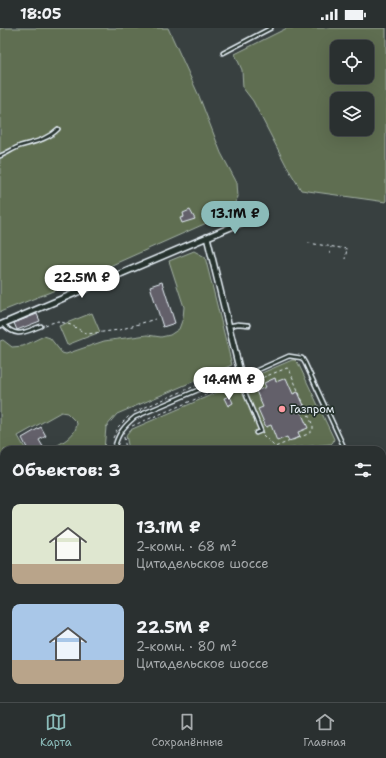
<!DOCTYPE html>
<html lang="ru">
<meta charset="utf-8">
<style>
body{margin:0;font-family:"Shantell Sans",sans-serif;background:#323838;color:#f1f3f6;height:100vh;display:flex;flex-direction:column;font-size:15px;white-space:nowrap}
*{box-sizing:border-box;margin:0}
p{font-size:13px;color:#a5a9ab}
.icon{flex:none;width:22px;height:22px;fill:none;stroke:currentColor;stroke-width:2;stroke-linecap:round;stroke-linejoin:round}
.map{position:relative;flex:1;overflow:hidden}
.side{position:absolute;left:0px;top:418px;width:386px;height:256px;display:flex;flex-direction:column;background:#2a3030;border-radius:12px 12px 0 0;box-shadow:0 4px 16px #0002,0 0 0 1px #464b4c}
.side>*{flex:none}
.fabs{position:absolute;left:330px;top:12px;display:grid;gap:8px}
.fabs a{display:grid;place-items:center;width:44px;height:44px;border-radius:8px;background:#2a3030;box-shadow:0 4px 16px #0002,0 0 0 1px #464b4c;font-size:20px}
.price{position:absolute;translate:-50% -34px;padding:0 9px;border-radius:14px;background:#fff;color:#222;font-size:13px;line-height:26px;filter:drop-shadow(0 1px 2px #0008)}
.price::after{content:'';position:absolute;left:50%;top:24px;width:12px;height:9px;margin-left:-6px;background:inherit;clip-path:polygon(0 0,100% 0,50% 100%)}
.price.active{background:#8bbbb9;color:#111}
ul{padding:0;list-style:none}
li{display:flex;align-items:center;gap:12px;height:100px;padding:0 12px}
li span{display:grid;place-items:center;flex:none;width:112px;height:80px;border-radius:8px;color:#555}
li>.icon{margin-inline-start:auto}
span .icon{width:48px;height:48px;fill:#fffc;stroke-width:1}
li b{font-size:17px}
h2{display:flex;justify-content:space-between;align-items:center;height:48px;padding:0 12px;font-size:17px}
.status{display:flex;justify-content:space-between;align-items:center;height:28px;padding:0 20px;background:#2a3030;direction:ltr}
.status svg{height:11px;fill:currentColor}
.dock{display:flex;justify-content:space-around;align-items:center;height:56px;border-top:1px solid #464b4c;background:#2a3030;font-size:11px;color:#a5a9ab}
.dock a{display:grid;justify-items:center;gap:2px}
.dock .active{color:#8bbbb9}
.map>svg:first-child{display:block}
.green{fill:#5e6e51;stroke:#a3b0a4;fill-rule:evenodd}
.water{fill:#476c6b;stroke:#87a1a3}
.building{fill:#63606b;stroke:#e8f1f8}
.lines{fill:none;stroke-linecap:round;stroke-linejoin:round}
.lane-casing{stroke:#e8f1f8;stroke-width:5.5}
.street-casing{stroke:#e8f1f8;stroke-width:8}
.path{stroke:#e8f1f8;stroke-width:1;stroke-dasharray:3 3;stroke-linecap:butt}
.lane{stroke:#26332d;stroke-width:2.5}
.street{stroke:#26332d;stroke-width:5}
.poi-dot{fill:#ff9aa2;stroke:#26332d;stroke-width:1.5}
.labels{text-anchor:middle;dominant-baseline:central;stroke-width:3.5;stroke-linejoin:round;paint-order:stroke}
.poi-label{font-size:11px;fill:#e8f1f8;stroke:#26332d;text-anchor:start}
</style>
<div class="status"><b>18:05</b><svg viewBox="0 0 49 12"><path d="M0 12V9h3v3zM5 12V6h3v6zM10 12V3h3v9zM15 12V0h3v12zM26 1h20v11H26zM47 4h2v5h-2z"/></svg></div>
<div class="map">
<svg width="386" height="674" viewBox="0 0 386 674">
<rect width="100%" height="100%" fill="#384040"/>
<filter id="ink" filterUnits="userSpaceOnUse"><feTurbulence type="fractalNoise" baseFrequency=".025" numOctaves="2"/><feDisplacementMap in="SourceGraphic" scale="8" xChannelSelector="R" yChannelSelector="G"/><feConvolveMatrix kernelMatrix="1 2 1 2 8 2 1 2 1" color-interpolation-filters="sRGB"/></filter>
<g filter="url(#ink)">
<path class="green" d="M 0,0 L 168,0 L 199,68 L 221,125 L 237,155 L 238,169 L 229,185 L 58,261 L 0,284 Z
M 287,0 L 386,0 L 386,174 L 301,162 L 286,137 L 253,73 L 243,60 L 242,42 L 235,26 ZM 337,19 L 367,19 L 367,49 L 337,49 ZM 337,71 L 367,71 L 367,101 L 337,101 Z
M 194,223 L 205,229 L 232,337 L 117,386 L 106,399 L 104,422 L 50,422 C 60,415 76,409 77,395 L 67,385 L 61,384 L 18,408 L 26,422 L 4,422 L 4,569 L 0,570 L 0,313 L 3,312 L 12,319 L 23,318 L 44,308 L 50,310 L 62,325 L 66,326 L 104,313 L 147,307 L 161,309 L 170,307 L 179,301 L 183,290 L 184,279 L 169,233 Z
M 92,285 L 100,304 L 67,317 L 59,298 Z
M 292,332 L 295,332 L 298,335 L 334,411 L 333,414 L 331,416 L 274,422 L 129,422 L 126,407 L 130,402 Z"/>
<path class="water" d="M 382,484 L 386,484 L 386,674 L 0,674 L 0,631 L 4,630 L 4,670 L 382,670 Z"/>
<path class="building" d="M 190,182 L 195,191 L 182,195 L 180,190 L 184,189 L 183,185 Z
M 162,254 L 175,295 L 163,299 L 150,258 Z
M 37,286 L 40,293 L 17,302 L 14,295 Z
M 275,350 L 276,354 L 286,350 L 293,366 L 298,364 L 306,382 L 301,384 L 308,400 L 298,404 L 300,409 L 289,413 L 287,409 L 277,413 L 271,397 L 266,399 L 258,381 L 263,379 L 256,363 L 266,359 L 264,355 Z
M 230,368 L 233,375 L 228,378 L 224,370 Z
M 41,399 L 46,408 L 39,412 L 45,422 L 28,422 L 22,410 Z"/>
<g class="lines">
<g class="lane-casing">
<path id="lane" d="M 223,25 L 271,0
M 0,128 C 7,125 13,121 20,118 C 34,114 47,112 58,101
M 3,296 C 17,311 24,304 41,298
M 228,298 L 238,296 L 249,297
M 240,345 L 241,355 L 261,403 L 256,405
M 114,422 C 117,407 123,399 135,389 L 240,344 L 251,345 L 289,328 L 302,330 L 305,335 L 343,417 L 343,422"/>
</g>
<g class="street-casing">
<path id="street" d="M 207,209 L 240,344
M 0,297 L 257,188"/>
</g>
<path class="path" d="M 308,215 L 347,221 L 345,231
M 330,226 L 331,219
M 45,297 L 58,293 L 71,297 L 87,306 L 119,302 L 155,291
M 246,356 L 287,340 L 289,341 L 313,398 L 313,402 L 308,406 L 275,419 L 263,407
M 134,384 L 214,350
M 132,398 L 236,354
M 124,409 L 126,422
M 113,410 L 118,399 L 130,387
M 310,422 L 334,419 L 338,416
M 382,454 L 386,454
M 382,465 L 386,466
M 0,578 L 4,578
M 0,586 L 4,586"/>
<use href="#lane" class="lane"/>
<use href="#street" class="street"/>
</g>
</g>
<circle class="poi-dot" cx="282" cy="381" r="4"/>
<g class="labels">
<g class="poi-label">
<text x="290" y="381">Газпром</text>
</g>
</g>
</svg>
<div class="fabs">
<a><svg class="icon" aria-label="locate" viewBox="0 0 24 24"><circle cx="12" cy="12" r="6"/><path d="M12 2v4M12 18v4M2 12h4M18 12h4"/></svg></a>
<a><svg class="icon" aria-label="layers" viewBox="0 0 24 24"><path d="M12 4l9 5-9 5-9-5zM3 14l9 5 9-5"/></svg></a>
</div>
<b class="price active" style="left:235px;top:207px">13.1M ₽</b>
<b class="price" style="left:82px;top:271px">22.5M ₽</b>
<b class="price" style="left:229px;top:373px">14.4M ₽</b>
<section class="side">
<h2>Объектов: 3<svg class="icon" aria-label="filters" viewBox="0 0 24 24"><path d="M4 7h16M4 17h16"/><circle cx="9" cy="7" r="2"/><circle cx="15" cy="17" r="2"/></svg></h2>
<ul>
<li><span style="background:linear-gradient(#dfe7d0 75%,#b9a48a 0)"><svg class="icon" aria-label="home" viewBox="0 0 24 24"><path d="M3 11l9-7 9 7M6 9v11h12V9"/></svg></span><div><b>13.1M ₽</b><p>2-комн. · 68 m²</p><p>Цитадельское шоссе</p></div></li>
<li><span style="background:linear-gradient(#a9c7e8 70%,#b9a48a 0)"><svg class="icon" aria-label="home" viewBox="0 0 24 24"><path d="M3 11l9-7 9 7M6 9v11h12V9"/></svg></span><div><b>22.5M ₽</b><p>2-комн. · 80 m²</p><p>Цитадельское шоссе</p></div></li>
</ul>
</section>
</div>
<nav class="dock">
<a class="active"><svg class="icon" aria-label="map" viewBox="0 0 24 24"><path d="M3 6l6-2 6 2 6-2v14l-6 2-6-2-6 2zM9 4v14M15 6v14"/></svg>Карта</a>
<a><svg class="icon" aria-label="saved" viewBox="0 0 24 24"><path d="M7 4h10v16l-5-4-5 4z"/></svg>Сохранённые</a>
<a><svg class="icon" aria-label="home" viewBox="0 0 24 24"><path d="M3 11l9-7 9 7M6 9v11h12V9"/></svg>Главная</a>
</nav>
